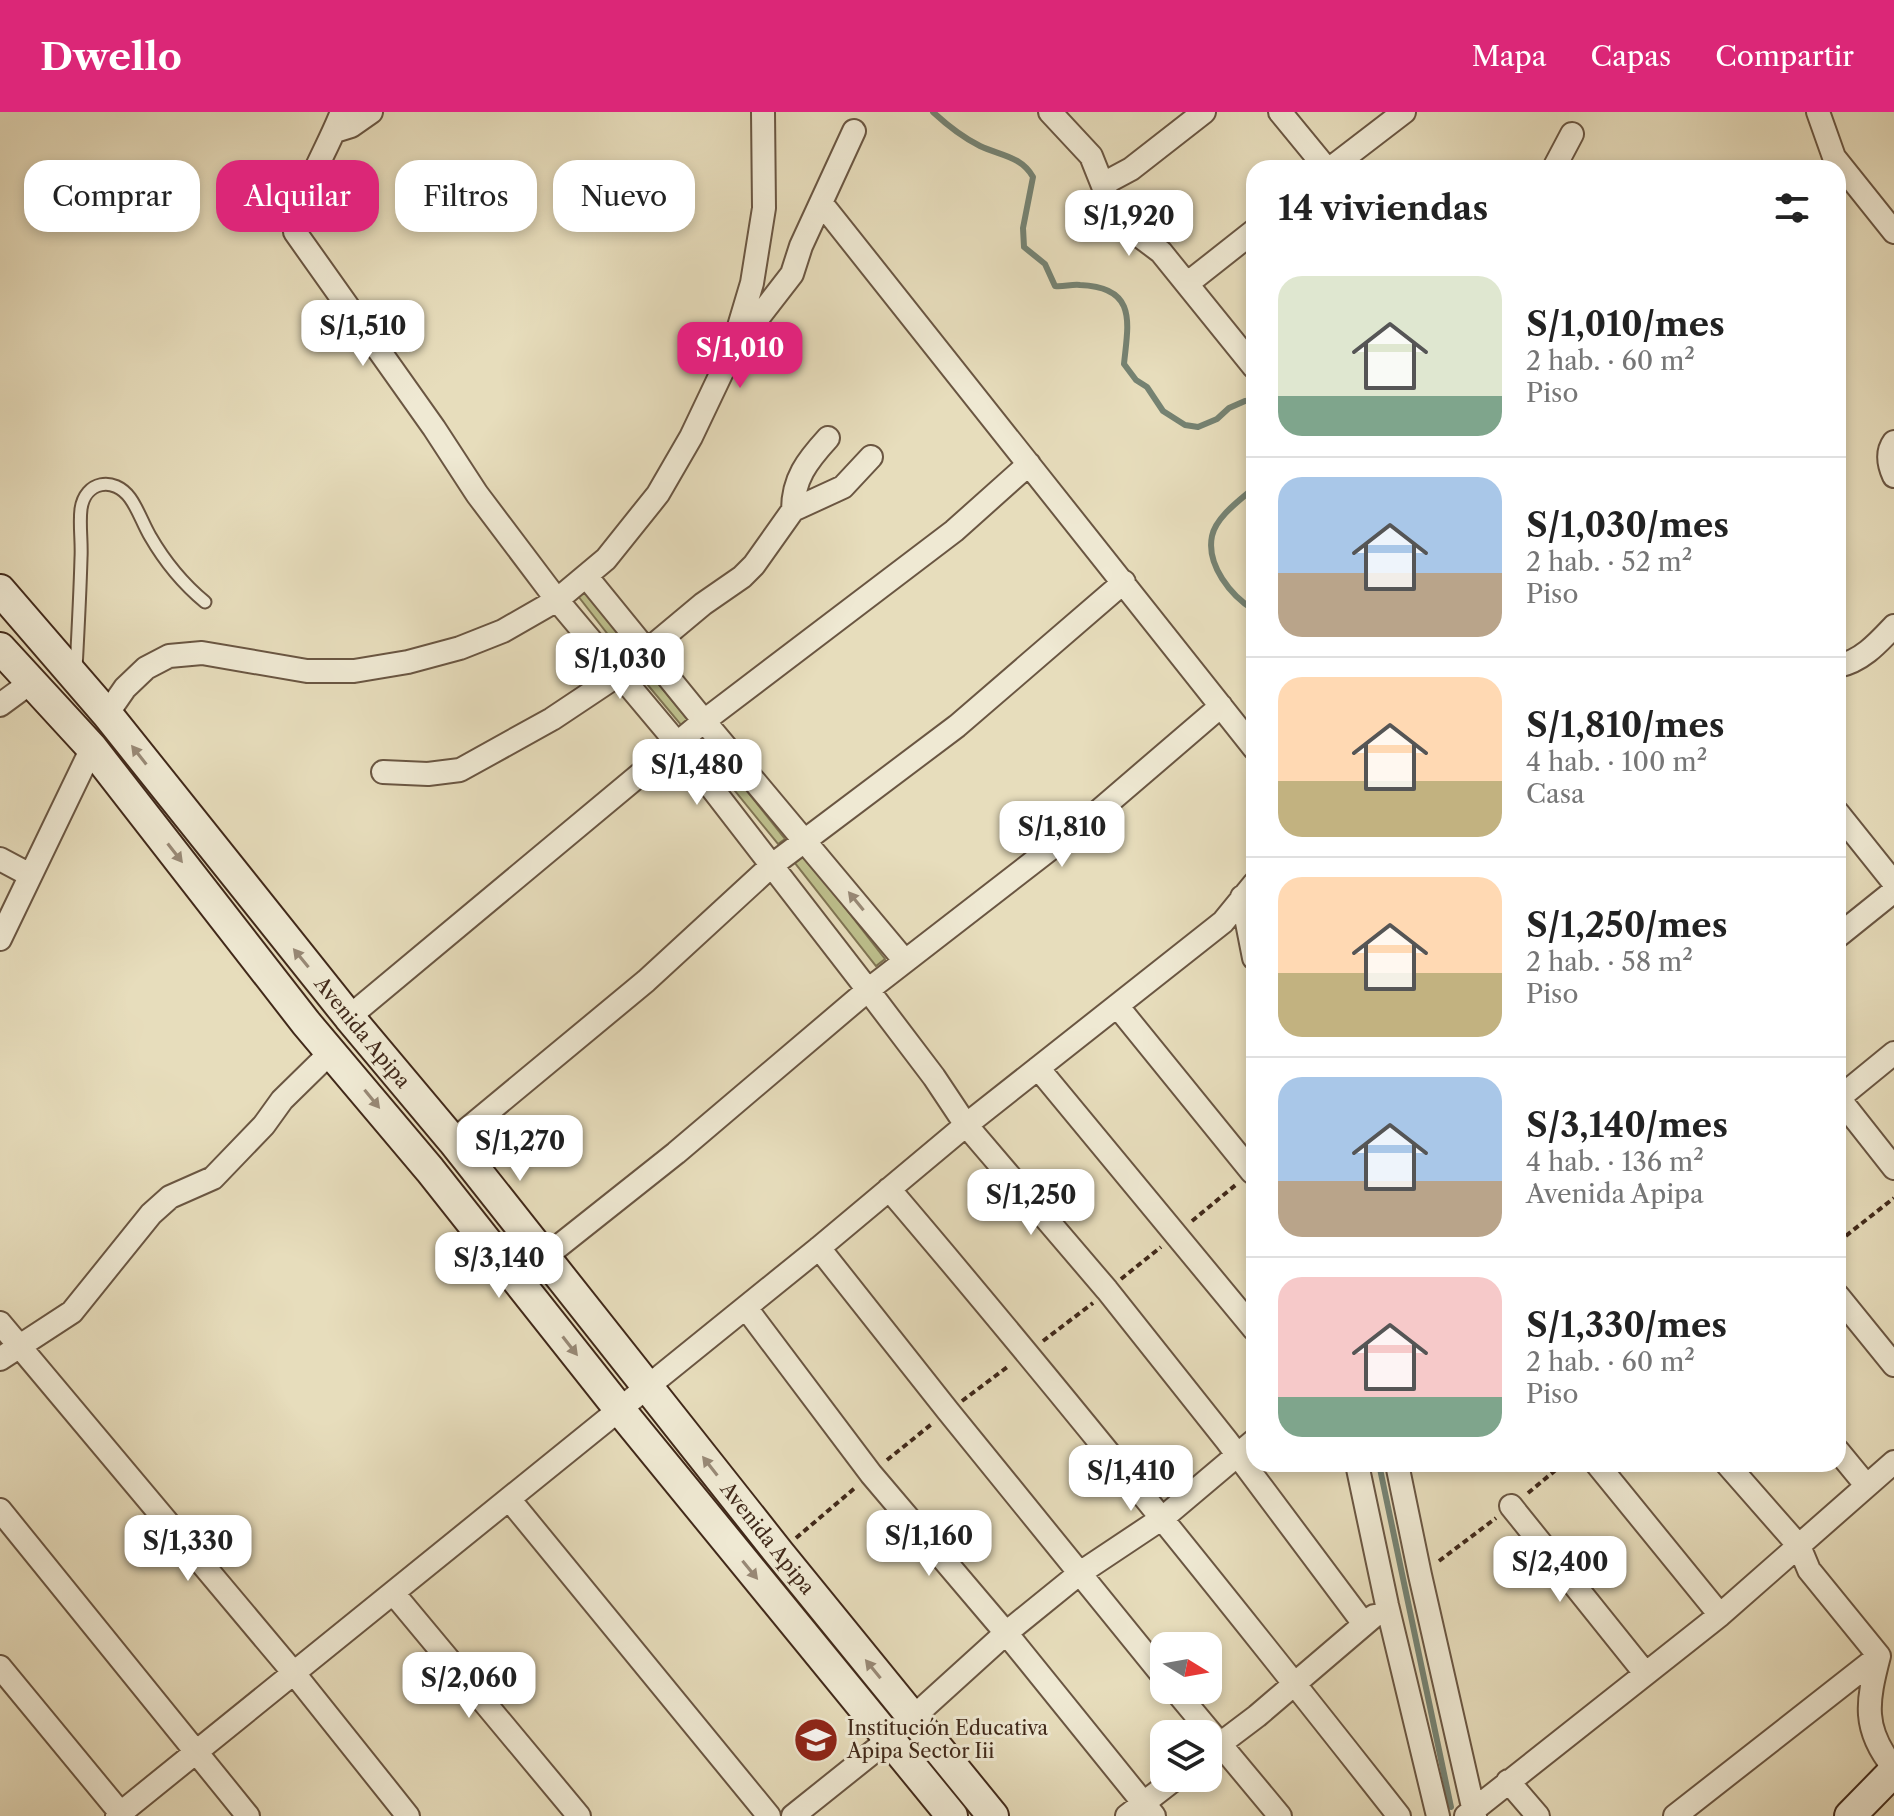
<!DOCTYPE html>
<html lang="es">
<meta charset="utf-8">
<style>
body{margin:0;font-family:"Libre Caslon Text",serif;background:#f2f2f2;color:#222;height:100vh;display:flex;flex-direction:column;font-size:30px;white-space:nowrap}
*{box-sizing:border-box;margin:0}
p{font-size:26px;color:#767676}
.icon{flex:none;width:44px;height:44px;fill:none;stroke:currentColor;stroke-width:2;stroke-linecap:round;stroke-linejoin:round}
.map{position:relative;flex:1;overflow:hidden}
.details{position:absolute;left:1246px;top:48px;width:600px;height:1312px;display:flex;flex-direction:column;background:#fff;border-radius:24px;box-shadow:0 4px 12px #0003}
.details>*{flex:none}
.banner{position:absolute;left:24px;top:48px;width:760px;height:72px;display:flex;gap:16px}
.needle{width:52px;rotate:101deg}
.buttons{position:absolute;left:1150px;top:1520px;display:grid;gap:16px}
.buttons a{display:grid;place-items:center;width:72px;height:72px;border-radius:16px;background:#fff;box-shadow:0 4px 12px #0003;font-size:40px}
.price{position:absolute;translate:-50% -68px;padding:0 18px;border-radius:16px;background:#fff;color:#222;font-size:26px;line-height:52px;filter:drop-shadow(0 2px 4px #0008)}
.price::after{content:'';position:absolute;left:50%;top:48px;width:24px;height:18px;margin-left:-12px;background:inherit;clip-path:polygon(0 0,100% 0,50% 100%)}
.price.selected{background:#db2777;color:#fff}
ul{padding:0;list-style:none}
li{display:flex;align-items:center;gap:24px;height:200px;padding:0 32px}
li+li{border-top:2px solid #e0e0e0}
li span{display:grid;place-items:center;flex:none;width:224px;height:160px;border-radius:24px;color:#555}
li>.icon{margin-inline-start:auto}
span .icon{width:96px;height:96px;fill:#fffc;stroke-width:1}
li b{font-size:34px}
h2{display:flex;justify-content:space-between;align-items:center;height:96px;padding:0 32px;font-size:34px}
.chip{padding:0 28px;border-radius:24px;background:#fff;box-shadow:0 4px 12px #0003;font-size:28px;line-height:72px}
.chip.selected{background:#db2777;color:#fff}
header{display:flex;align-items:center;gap:48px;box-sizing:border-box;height:112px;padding:0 40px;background:#db2777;color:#fff}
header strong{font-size:38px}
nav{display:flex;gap:44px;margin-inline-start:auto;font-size:28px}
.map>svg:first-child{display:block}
.grass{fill:#bdbf8c;stroke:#7f7453;stroke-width:2}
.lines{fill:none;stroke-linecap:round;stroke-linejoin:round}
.stream{stroke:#758272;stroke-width:6}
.lane-casing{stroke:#6a5642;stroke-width:15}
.street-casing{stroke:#6a5642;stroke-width:26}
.secondary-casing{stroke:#41291a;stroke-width:34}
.path{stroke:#41291a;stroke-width:4;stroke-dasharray:6 4;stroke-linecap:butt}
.lane{stroke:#efe9d3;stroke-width:11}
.street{stroke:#efe9d3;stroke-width:22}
.secondary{stroke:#efe9d3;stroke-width:30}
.oneway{fill:#988976}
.labels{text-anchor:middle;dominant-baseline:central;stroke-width:6;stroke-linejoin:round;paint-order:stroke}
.street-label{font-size:20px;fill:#41291a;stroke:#efe9d3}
.poi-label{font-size:20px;fill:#41291a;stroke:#efe9d3;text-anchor:start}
</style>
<header>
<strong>Dwello</strong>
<nav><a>Mapa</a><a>Capas</a><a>Compartir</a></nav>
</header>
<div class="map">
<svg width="1894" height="1704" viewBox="0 0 1894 1704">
<rect width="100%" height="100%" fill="#e7ddbc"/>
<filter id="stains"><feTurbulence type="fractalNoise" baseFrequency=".0025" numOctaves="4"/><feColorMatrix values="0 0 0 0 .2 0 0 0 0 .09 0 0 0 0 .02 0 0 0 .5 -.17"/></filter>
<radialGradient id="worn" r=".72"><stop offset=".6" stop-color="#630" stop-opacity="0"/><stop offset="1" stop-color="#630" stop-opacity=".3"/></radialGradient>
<path class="grass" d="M 586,478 L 631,537 L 624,543 L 578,484 Z
M 644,554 L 688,608 L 681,613 L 637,560 Z
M 705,626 L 785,727 L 778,732 L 697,632 Z
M 804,743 L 885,847 L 876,854 L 795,751 Z"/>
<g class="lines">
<path class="stream" d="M 933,0 C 947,13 962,25 980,34 C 1001,44 1021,44 1033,65 L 1023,116 L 1024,135 L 1045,152 L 1055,174 C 1063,175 1072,172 1080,173 C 1138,175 1128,212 1124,252 L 1136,268 L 1147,275 L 1163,299 L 1185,313 L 1198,315 L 1217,307 L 1229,296 L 1245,289 L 1254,288
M 1254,376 C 1240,388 1216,405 1212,424 C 1206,453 1231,484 1254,498
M 1379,1352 L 1451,1695"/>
<g class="lane-casing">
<path id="lane" d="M 76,557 C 78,520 80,483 81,446 C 82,430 79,412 81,397 C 85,369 114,364 130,386 C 138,397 143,412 150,424 C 165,450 182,471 205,490"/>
</g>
<g class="street-casing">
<path id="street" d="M 342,0 C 326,41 301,77 295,120 L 434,316 L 477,382 L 557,488 L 677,631 L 868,878 L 934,965 L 966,1013 L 1107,1178 L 1227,1329 L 1364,1512
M 1050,0 L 1091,44 L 1111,94 L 1121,110 L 1161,140 L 1254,255
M 1280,0 L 1326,56
M 1818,0 L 1834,45 L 1894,120
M 335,19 L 351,14 L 371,0
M 1331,56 L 1404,0
M 1554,56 L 1572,22
M 1103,72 L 1131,57 L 1204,0
M 822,92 L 1254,636
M 1188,171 L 1254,119
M 735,228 L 752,171 L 764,96 L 763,0
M 1894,330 C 1886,341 1889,353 1894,364
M 793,398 C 793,367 807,349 828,326
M 586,464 L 704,609 L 905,849
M 1838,554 C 1862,549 1878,531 1894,514
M 0,593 L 30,571
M 107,602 L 125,576 L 146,556 L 169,544 L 202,541 L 307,559 L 354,559 L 408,550 L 460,536 L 503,519 L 557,488 L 606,447 L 658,382 L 691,325 L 731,241 L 792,162 L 801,134 L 854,19
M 383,660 L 428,662 L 460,658 L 552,607 L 618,563 L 703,492 L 742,465 L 754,453 L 793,398 L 843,375 L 871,345
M 1838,701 L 1894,771
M 0,747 L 30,763
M 1242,785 L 1254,846
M 1838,824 L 1894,779
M 0,827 L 92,636
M 1118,895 L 1252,1060
M 349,905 L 704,609 L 954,419 L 1029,352
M 1038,956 L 1254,1217
M 1838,985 L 1894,1056
M 1839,986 L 1894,941
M 453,1029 L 646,869 L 771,754 L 957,614 L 1124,470
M 889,1077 C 1064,1282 1232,1492 1399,1704
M 819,1136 L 948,1299 L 1164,1565
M 545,1145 L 676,1041 L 868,878 L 1094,703 L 1221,594
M 1838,1184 L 1894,1253
M 746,1196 L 871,1362 L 1006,1521 L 1154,1704
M 0,1211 L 293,1560 L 408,1704
M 0,1247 L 72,1200 L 151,1102 L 170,1085 L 213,1066 L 264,1013 L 282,988 L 332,939
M 1838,1339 L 1866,1373
M 1357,1352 L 1387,1493 L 1438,1704
M 1397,1352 L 1420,1463 L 1475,1704
M 1597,1352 L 1720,1503
M 1727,1352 L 1799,1434 L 1809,1458 L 1879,1544
M 509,1387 L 769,1704
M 1511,1394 L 1645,1561
M 0,1398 L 248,1704
M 394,1482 L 579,1704
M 1879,1544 C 1867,1590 1862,1617 1894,1656
M 0,1555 L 123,1704
M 1175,1578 L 1280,1704
M 1208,1641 L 1257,1604 L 1374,1504
M 1508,1669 L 1538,1704
M 117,1704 L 819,1136 L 966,1013 L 1223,810 L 1254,772
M 793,1704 L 888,1628 L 1006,1521 L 1080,1461 L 1164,1405 L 1254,1329
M 1127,1704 L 1176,1666
M 1466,1704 L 1720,1503 L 1894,1350
M 1675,1704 L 1879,1544"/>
</g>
<g class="secondary-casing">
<g id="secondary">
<path id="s1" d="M 0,478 L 107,602 L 349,905 L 453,1029 L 779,1441 L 993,1704"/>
<path d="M 0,536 L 92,636 L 306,911 L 430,1058 L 620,1298 L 952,1704"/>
<path d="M 1850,1704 L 1894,1659"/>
</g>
</g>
<path class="path" d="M 1192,1109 L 1238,1071
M 1838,1130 L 1894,1086
M 1121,1167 L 1161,1135
M 1043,1229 L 1093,1191
M 962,1289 L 1010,1253
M 887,1348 L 933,1311
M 1528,1381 L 1563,1352
M 796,1426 L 856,1375
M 1439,1449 L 1496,1406"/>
<use href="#lane" class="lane"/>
<use href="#street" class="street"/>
<use href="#secondary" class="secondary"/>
</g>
<defs><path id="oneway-solid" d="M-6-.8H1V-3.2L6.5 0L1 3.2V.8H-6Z" transform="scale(2)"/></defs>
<g class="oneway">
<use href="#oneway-solid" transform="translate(139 643) rotate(-128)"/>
<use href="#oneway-solid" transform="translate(175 741) rotate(52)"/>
<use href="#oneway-solid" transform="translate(856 789) rotate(-129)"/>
<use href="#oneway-solid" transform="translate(301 846) rotate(-129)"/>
<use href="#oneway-solid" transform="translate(372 987) rotate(51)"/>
<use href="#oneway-solid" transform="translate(570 1234) rotate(52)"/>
<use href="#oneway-solid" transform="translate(710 1354) rotate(-128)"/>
<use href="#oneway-solid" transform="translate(750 1458) rotate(51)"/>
<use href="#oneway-solid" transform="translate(873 1557) rotate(-129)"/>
</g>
<defs>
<g id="school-disc" transform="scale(2.3)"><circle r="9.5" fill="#8f2418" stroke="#efe9d3"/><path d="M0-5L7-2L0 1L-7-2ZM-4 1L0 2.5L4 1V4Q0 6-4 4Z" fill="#fff"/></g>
</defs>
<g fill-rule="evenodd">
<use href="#school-disc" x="816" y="1628"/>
</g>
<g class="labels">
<g class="street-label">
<text stroke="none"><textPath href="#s1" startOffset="572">Avenida Apipa</textPath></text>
<text stroke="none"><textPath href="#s1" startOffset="1220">Avenida Apipa</textPath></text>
</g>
<g class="poi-label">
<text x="847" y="1616">Institución Educativa<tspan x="847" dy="23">Apipa Sector Iii</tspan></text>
</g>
</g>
<rect width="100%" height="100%" filter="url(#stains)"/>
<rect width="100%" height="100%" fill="url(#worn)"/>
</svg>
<div class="buttons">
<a><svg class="needle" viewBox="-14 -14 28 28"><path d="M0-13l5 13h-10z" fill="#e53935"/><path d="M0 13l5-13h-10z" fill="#767676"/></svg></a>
<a><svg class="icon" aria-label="layers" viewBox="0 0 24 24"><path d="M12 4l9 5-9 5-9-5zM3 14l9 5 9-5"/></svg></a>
</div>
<b class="price" style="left:1129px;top:146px">S/1,920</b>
<b class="price" style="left:363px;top:256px">S/1,510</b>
<b class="price selected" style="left:740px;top:278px">S/1,010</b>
<b class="price" style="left:620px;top:589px">S/1,030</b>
<b class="price" style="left:697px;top:695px">S/1,480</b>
<b class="price" style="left:1062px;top:757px">S/1,810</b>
<b class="price" style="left:520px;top:1071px">S/1,270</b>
<b class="price" style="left:1031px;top:1125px">S/1,250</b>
<b class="price" style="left:499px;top:1188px">S/3,140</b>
<b class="price" style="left:1131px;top:1401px">S/1,410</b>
<b class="price" style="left:929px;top:1466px">S/1,160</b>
<b class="price" style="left:188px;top:1471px">S/1,330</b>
<b class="price" style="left:1560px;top:1492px">S/2,400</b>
<b class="price" style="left:469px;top:1608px">S/2,060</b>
<div class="banner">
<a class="chip">Comprar</a>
<a class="chip selected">Alquilar</a>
<a class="chip">Filtros</a>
<a class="chip">Nuevo</a>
</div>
<section class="details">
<h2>14 viviendas<svg class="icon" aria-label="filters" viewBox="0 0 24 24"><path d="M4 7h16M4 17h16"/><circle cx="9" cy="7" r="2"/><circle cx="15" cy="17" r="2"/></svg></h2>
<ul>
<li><span style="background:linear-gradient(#dfe7d0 75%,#7fa58c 0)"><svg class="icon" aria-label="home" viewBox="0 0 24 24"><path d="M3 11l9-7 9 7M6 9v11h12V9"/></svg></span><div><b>S/1,010/mes</b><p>2 hab. · 60 m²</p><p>Piso</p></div></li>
<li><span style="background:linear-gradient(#a9c7e8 60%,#b9a48a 0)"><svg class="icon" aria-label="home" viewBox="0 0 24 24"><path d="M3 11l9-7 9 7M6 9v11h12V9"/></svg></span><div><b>S/1,030/mes</b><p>2 hab. · 52 m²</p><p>Piso</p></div></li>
<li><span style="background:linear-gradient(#ffd9b3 65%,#c2b280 0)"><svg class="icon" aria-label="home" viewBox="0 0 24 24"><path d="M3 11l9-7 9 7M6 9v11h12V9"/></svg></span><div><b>S/1,810/mes</b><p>4 hab. · 100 m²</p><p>Casa</p></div></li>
<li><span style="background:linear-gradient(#ffd9b3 60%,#c2b280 0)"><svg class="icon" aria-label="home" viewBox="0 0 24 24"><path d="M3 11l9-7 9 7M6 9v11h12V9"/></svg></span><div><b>S/1,250/mes</b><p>2 hab. · 58 m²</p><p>Piso</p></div></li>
<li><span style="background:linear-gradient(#a9c7e8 65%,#b9a48a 0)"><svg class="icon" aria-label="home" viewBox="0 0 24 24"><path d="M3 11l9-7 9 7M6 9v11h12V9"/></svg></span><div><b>S/3,140/mes</b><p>4 hab. · 136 m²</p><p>Avenida Apipa</p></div></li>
<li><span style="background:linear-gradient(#f6c9c9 75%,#7fa58c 0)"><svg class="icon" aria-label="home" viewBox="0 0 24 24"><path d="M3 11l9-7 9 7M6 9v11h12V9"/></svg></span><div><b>S/1,330/mes</b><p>2 hab. · 60 m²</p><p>Piso</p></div></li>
</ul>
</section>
</div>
